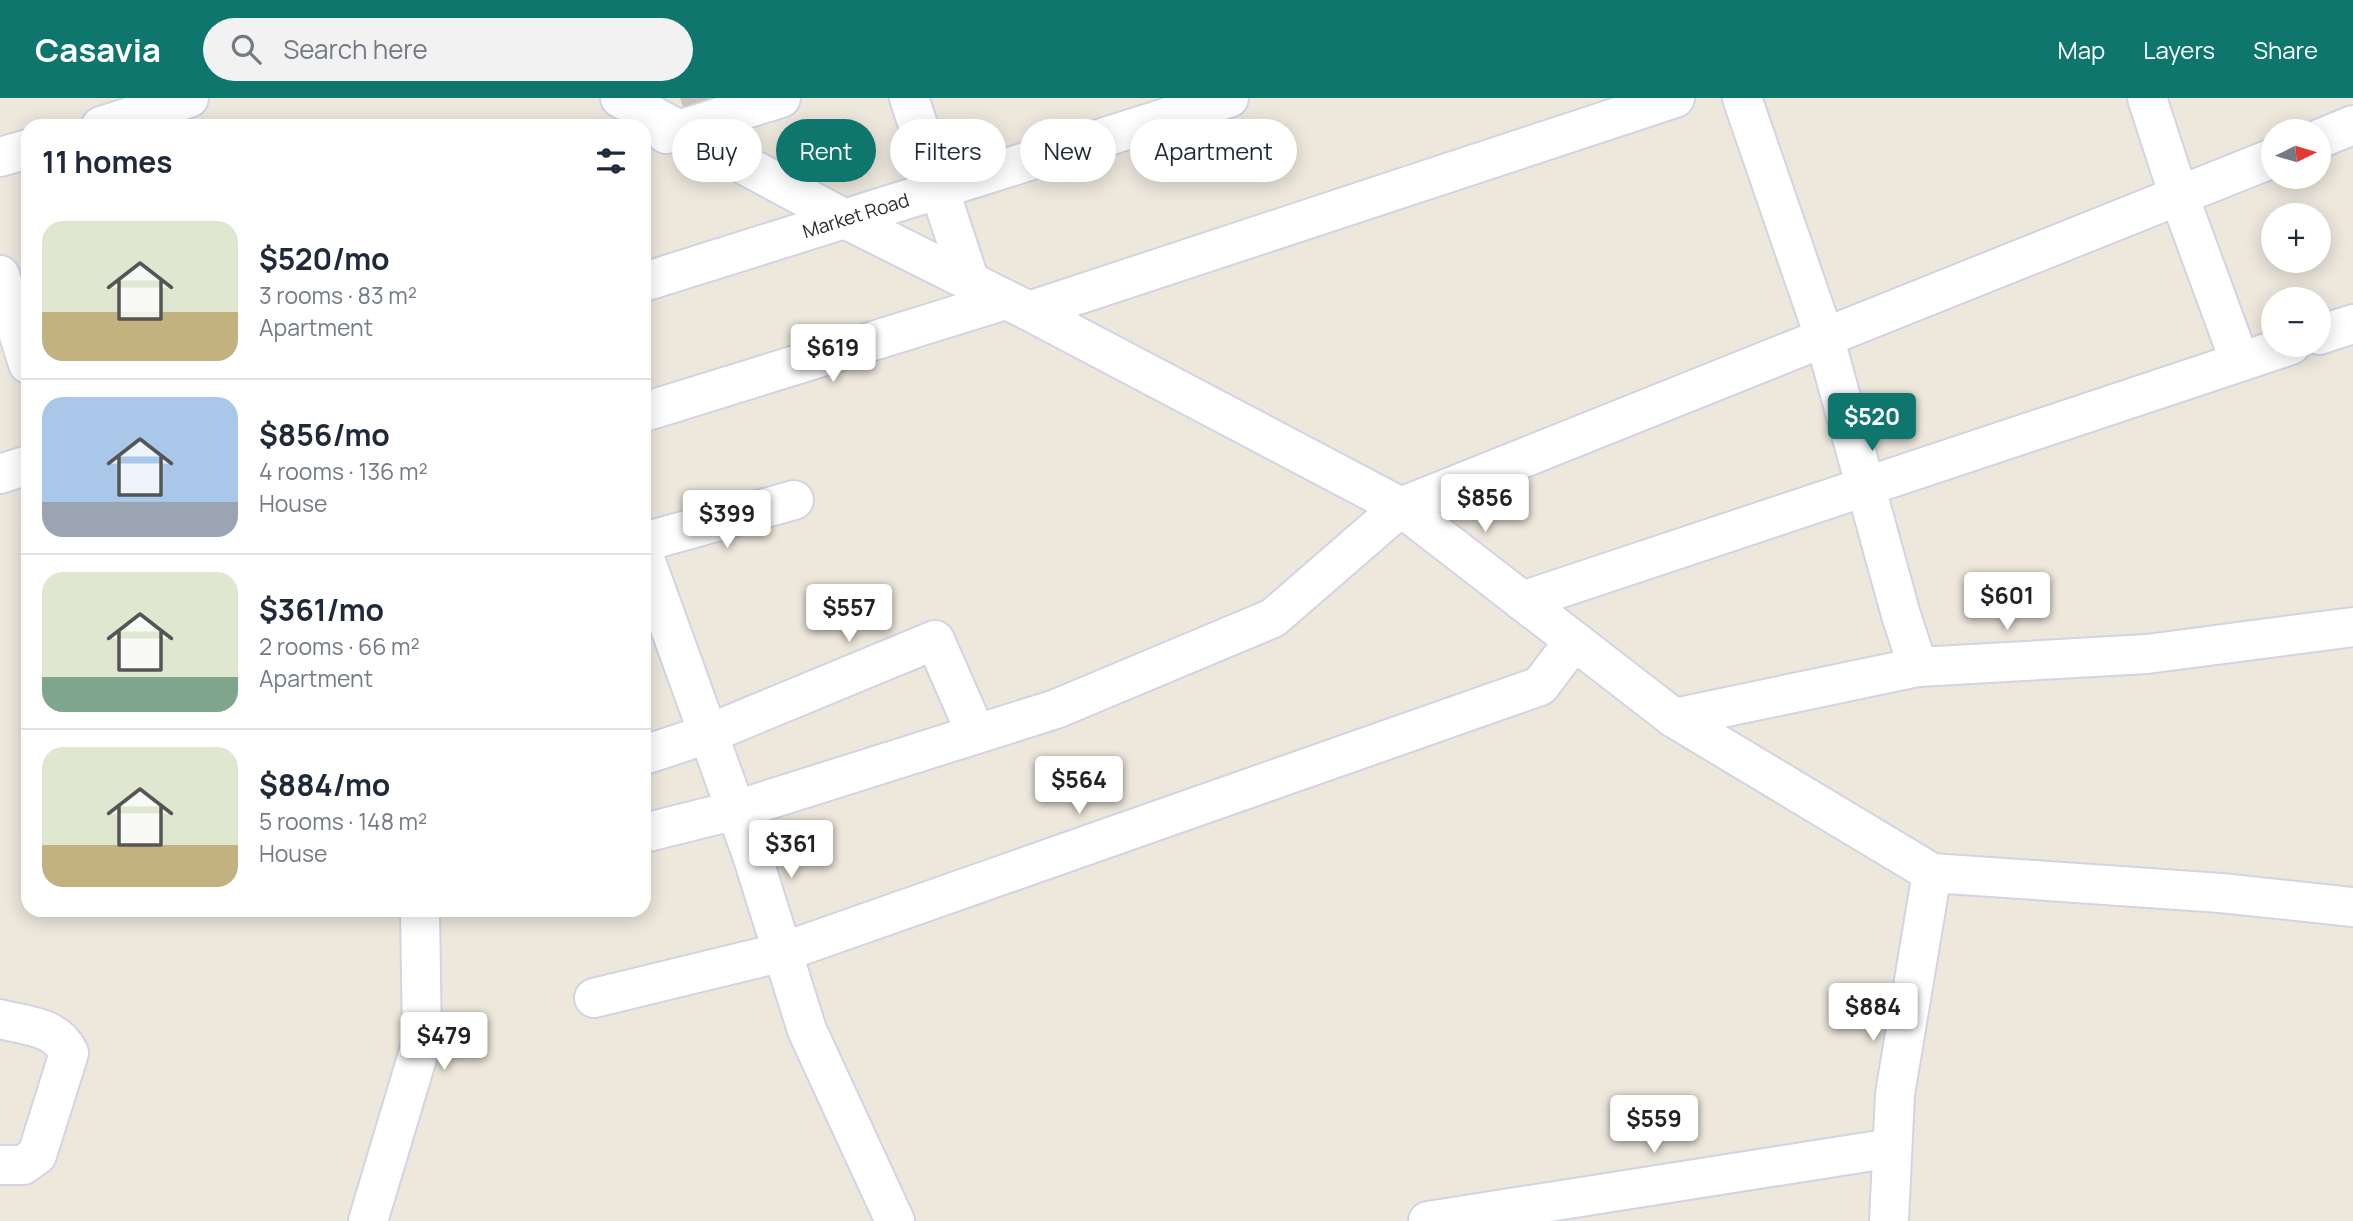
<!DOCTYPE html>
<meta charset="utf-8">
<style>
body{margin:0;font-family:Manrope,sans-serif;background:#f2f2f3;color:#1f2937;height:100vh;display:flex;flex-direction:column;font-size:26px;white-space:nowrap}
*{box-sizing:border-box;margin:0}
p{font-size:23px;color:#747a83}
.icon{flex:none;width:38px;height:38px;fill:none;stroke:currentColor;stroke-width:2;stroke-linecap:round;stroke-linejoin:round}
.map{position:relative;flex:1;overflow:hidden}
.side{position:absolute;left:21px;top:21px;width:630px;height:798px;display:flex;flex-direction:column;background:#fff;border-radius:21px;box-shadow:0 4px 18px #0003}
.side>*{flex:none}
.hud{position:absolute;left:672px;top:21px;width:665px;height:63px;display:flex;gap:14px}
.needle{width:46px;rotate:85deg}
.fabs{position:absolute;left:2261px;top:21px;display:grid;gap:14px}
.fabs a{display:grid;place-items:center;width:70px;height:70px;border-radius:50%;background:#fff;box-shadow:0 4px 18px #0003;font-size:35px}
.price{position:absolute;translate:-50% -60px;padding:0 16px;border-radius:7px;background:#fff;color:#222;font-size:23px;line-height:46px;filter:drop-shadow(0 2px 4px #0008)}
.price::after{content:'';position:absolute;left:50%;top:42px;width:21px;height:16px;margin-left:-10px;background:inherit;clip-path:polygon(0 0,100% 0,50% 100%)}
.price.active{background:#0f766e;color:#fff}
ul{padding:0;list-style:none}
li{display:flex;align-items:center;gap:21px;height:175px;padding:0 21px}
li+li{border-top:2px solid #e0e1e3}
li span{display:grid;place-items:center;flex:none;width:196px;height:140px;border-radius:21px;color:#555}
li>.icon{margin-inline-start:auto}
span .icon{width:84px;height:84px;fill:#fffc;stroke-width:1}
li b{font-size:30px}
h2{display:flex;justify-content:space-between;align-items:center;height:84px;padding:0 21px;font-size:30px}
.pill{padding:0 24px;border-radius:32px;background:#fff;box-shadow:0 4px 18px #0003;font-size:24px;line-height:63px}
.pill.active{background:#0f766e;color:#fff}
header{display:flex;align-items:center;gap:42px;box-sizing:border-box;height:98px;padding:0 35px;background:#0f766e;color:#fff}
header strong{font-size:33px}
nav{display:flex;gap:38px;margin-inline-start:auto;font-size:24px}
.search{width:490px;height:63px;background:#f2f2f3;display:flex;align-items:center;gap:18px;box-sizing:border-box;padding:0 24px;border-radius:38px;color:#747a83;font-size:26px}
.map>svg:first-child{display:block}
.building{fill:#c8c4bc}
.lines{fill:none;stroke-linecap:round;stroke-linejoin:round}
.minor-casing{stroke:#d2d4e4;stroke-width:42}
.minor{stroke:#fff;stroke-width:38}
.labels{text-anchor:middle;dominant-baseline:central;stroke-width:5;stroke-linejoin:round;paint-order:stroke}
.street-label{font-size:19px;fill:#2b2b2b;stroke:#fff}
</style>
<header>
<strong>Casavia</strong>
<div class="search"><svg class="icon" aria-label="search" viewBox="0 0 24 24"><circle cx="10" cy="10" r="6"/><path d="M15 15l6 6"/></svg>Search here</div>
<nav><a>Map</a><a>Layers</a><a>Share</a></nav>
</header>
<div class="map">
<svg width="2353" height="1123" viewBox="0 0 2353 1123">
<rect width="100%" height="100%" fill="#ede7dc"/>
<path class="building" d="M 680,0 L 726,0 L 685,14 Z"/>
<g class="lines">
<g class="minor-casing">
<g id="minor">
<path d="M 620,0 L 847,122 L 1029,213 L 1401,409 L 1674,620 L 1932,775 L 2221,795 L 2353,809"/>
<path d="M 909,0 L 970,184"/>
<path d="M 1742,0 L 1824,238 L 1901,517 L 1918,569"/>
<path d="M 2147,0 L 2179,98 L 2240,264"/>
<path d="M 101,28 L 189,0"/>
<path d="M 666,36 L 781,0"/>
<path d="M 2319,41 L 2353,27"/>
<path d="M 0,59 L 28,51"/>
<path d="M 0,177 L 28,266"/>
<path id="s1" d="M 644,184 L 1229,0"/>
<path d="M 1029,213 L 1675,0"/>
<path d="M 2319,237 L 2353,226"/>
<path d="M 644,314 L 1005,202"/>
<path d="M 0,376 L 28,367"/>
<path d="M 644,444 L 794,402"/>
<path d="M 644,458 L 752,757 L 807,932 L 895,1123"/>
<path d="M 1522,503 L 2291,247"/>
<path d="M 1674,620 L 1918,569 L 2147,556 L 2353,529"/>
<path d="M 644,657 L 708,636 L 935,542 L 976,636"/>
<path d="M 644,735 L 736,712 L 1056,611 L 1273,520 L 1401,409 L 2273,60"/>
<path d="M 594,900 L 783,854 L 1540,588 L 1574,543"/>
<path d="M 0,921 C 26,928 57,928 69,955 L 37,1057 L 23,1067 L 0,1067"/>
<path d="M 368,1123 L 422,943 L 420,812"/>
<path d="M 1428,1123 L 1892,1050"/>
<path d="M 1889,1123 L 1895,996 L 1932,775"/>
</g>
</g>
<use href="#minor" class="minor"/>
</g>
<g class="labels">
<g class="street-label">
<text stroke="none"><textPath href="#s1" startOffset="222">Market Road</textPath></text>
</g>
</g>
</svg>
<div class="fabs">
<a><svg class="needle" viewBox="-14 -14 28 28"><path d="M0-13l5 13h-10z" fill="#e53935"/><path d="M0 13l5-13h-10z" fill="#747a83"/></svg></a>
<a>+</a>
<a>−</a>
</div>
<b class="price" style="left:833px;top:286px">$619</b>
<b class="price active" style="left:1872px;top:355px">$520</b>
<b class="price" style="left:1485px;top:436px">$856</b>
<b class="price" style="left:727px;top:452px">$399</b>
<b class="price" style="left:2007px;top:534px">$601</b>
<b class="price" style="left:849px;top:546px">$557</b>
<b class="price" style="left:1079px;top:718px">$564</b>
<b class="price" style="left:791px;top:782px">$361</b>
<b class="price" style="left:1873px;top:945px">$884</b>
<b class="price" style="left:444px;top:974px">$479</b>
<b class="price" style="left:1654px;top:1057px">$559</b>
<div class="hud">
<a class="pill">Buy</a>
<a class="pill active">Rent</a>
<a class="pill">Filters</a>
<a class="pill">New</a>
<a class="pill">Apartment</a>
</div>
<section class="side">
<h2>11 homes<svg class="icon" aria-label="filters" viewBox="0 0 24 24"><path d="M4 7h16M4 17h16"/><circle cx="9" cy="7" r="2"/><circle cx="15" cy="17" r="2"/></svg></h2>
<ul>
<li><span style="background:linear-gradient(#dfe7d0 65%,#c2b280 0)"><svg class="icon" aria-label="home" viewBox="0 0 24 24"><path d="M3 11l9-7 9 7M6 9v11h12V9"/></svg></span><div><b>$520/mo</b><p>3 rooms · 83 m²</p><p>Apartment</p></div></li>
<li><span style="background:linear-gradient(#a9c7e8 75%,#9aa5b1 0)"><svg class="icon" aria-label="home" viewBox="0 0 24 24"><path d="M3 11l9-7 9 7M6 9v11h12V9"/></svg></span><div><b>$856/mo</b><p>4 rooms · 136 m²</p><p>House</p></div></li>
<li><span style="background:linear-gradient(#dfe7d0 75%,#7fa58c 0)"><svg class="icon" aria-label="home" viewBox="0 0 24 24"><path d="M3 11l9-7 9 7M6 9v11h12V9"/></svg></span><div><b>$361/mo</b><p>2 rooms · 66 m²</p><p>Apartment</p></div></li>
<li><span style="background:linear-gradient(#dfe7d0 70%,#c2b280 0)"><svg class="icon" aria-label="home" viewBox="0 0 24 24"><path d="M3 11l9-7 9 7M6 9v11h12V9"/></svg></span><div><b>$884/mo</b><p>5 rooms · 148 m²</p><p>House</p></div></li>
</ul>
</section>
</div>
